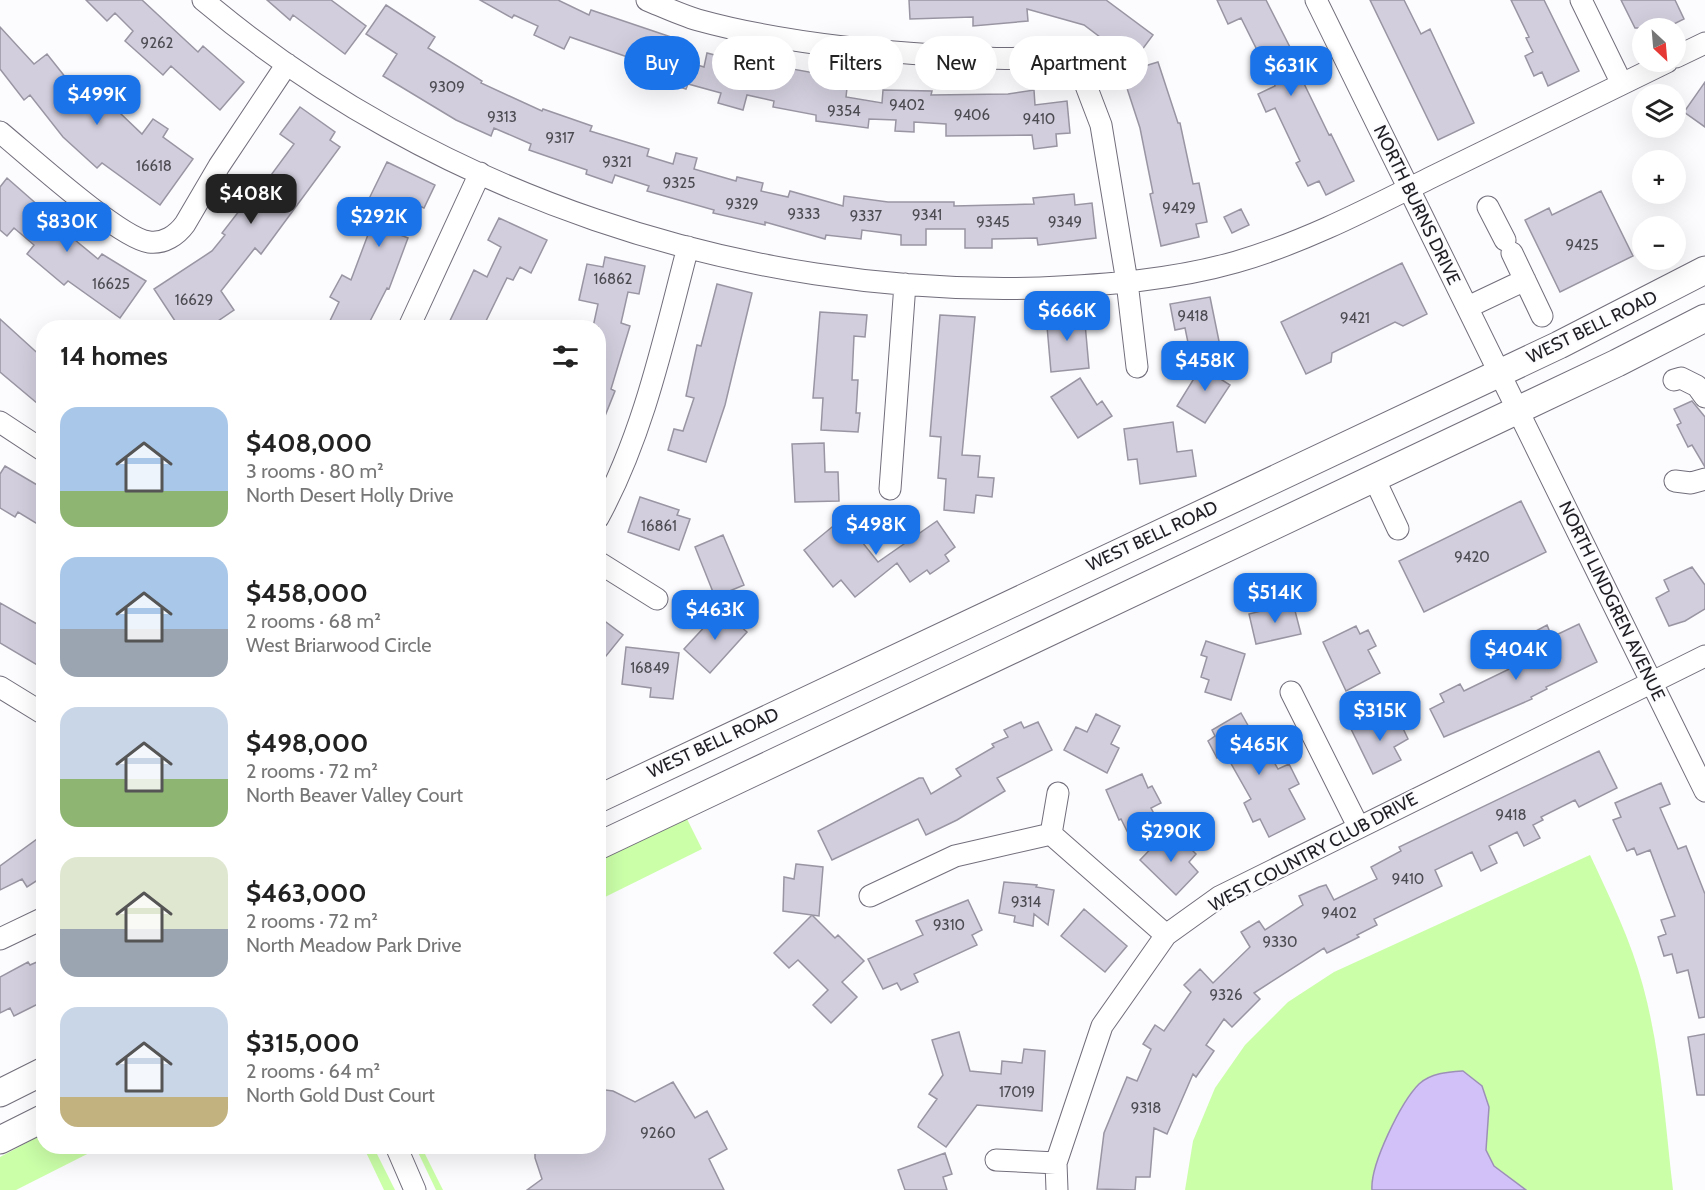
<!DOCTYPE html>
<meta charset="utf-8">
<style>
body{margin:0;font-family:Cabin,sans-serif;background:#f6f6f6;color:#222;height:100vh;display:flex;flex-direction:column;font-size:22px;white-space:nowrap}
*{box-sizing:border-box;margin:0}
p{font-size:20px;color:#767676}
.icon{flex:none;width:33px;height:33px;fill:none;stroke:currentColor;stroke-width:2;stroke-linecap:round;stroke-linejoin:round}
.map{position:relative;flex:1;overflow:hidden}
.panel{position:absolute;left:36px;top:320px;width:570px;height:834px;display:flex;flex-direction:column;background:#fff;border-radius:24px;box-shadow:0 6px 24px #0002}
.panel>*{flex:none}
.hud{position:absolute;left:624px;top:36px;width:570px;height:54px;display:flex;gap:12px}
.needle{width:39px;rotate:154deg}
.buttons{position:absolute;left:1632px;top:18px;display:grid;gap:12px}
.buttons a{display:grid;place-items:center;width:54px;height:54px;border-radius:50%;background:#fff;box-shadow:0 6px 24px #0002;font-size:30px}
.price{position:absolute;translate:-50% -51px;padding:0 14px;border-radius:12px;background:#1a73e8;color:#fff;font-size:20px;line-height:39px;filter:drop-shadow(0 2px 3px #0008)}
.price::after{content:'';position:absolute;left:50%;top:36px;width:18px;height:14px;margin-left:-9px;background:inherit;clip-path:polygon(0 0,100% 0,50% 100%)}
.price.selected{background:#222;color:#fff}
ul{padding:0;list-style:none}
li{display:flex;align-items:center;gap:18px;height:150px;padding:0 24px}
li span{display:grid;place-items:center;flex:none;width:168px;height:120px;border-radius:18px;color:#555}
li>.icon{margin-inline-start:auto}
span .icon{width:72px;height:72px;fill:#fffc;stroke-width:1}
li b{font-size:26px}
h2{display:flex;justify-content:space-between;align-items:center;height:72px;padding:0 24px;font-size:26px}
.chip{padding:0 21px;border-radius:27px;background:#fff;box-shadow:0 6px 24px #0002;font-size:21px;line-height:54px}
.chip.selected{background:#1a73e8;color:#fff}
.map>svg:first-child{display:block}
.green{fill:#cbffa8}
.water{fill:#d2c1f8;stroke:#9d90b8;stroke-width:1.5}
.building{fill:#d2cedd;stroke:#9995a2;stroke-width:1.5}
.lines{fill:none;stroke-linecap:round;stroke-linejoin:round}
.minor-casing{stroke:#726e7b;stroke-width:23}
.major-casing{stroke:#726e7b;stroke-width:29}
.minor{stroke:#fff;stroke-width:21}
.major{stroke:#fff;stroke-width:27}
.labels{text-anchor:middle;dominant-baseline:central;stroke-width:4.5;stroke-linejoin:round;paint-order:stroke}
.number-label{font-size:15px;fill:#4c4b52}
.street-label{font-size:18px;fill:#201f24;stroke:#fcfbfe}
</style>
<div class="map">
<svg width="1705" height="1190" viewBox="0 0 1705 1190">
<rect width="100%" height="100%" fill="#fcfbfe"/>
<path class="green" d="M 686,817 L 702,849 L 599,900 L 599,860 Z
M 1590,855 C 1610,898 1631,940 1643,986 C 1661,1052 1665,1122 1673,1190 L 1185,1190 L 1193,1141 L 1215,1088 L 1245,1045 L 1288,1002 L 1334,972 Z
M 43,1134 L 44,1146 L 103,1146 L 16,1190 L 0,1190 L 0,1157 Z
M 363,1146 L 373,1146 L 395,1190 L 384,1190 Z
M 415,1146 L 421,1146 L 443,1190 L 436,1190 Z"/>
<path class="water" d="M 1463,1071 L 1482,1086 L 1489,1107 L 1486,1150 L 1494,1166 L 1526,1190 L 1372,1190 C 1370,1165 1401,1102 1419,1084 C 1431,1073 1448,1072 1463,1071 Z"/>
<path class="building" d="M 86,0 L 142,0 L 198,52 L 203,46 L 244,82 L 220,110 L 171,66 L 163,75 L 125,41 L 133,31 L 115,13 L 107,21 Z
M 267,0 L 331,0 L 366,26 L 345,54 L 293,15 L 290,20 Z
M 480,0 L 558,0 L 589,15 L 591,10 L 674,38 L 668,56 L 704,67 L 707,53 L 764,68 L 765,64 L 848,79 L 846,97 L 882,103 L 883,90 L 932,91 L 931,95 L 1008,94 L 1034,90 L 1035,105 L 1067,101 L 1070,133 L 1056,134 L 1057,146 L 1034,149 L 1032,135 L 946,136 L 946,124 L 914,122 L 914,132 L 895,131 L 896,120 L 869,119 L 868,128 L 816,121 L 816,115 L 773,107 L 774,101 L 747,95 L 743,110 L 718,103 L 721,93 L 688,84 L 686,89 L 635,73 L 639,61 L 570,37 L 564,49 L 534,35 L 538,26 L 514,15 L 512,18 Z
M 909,0 L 1106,0 L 1153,35 L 1133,62 L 1084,25 L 1027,9 L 1028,21 L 973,26 L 973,17 L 910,19 Z
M 1217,0 L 1266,0 L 1298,63 L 1295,65 L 1329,135 L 1331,134 L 1354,181 L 1326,195 L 1319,181 L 1308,186 L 1296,163 L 1300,161 L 1275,108 L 1266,112 L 1258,94 L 1275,86 L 1241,18 L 1228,24 Z
M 1370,0 L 1404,0 L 1421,34 L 1430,29 L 1474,123 L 1438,140 Z
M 1511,0 L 1544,0 L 1579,71 L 1548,86 L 1542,72 L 1534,76 L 1525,56 L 1533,52 L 1526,38 L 1529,37 Z
M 1621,0 L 1675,0 L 1684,19 L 1666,28 L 1635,28 Z
M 386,5 L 435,37 L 428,48 L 482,81 L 481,83 L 542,111 L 543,109 L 592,126 L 590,131 L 649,149 L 647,156 L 673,164 L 676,153 L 697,158 L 694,169 L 736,181 L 737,177 L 763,183 L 761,191 L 788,197 L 790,191 L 843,206 L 844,196 L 888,202 L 954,202 L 954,206 L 1034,204 L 1033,198 L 1074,194 L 1075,205 L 1092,203 L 1096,238 L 1038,245 L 1037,238 L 992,239 L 992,248 L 965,248 L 965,229 L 926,229 L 926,245 L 901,245 L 901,235 L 862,230 L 861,239 L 826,235 L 825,239 L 765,222 L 765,225 L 713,213 L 714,210 L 647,191 L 649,186 L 615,175 L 612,183 L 586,174 L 587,170 L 529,150 L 531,144 L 494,128 L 491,136 L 456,120 L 383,76 L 397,54 L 366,34 Z
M 0,27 L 34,64 L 47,54 L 66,78 L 60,84 L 81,110 L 98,92 L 142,134 L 153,119 L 168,129 L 163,137 L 193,159 L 160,205 L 102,163 L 97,168 L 63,137 L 30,95 L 24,100 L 0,69 Z
M 1158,62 L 1178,123 L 1180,123 L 1193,184 L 1199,183 L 1207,222 L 1196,224 L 1199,237 L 1161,246 L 1150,194 L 1153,193 L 1140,128 L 1122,73 Z
M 1705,82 L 1705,127 L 1684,112 Z
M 300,107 L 335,132 L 330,140 L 340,147 L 261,254 L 255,248 L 221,291 L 234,310 L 209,327 L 179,327 L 154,289 L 212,251 L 225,235 L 222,233 L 243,206 L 237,202 L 257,175 L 266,182 L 294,144 L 280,134 Z
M 387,162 L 435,185 L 424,208 L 408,201 L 393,232 L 408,238 L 389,289 L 387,288 L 367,327 L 327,327 L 339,302 L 330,297 L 342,275 L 351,280 L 375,216 L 363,211 Z
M 7,178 L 48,214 L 46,216 L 98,259 L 102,254 L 146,281 L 120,318 L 68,281 L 64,285 L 27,254 L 34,245 L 14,228 L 7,236 L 0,230 L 0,187 Z
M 1601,191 L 1633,256 L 1560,292 L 1525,220 L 1549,208 L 1552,215 Z
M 1241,209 L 1249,225 L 1232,233 L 1224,217 Z
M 499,218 L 547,240 L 531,273 L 520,267 L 513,280 L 507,278 L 483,327 L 447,327 L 474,270 L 487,277 L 501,247 L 488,240 Z
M 605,257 L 645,266 L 639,294 L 628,292 L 621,323 L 630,326 L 611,389 L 615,391 L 599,431 L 598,327 L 593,327 L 598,304 L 579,300 L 587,264 L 603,267 Z
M 1402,263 L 1427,314 L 1403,326 L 1395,322 L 1332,353 L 1331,362 L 1306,374 L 1281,322 Z
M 717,284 L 752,293 L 725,405 L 706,462 L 668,450 L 674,429 L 683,431 L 694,398 L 686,396 L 697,345 L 701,346 Z
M 1210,297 L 1221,351 L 1191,357 L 1185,328 L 1175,330 L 1170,304 Z
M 820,312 L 867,315 L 865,337 L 854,336 L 852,380 L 858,380 L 856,413 L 860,413 L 858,432 L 821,430 L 823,398 L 813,398 Z
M 1084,312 L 1089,368 L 1051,372 L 1046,315 Z
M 940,315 L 975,317 L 962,455 L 980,456 L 978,477 L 994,478 L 992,497 L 976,495 L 974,513 L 944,510 L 946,479 L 938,478 L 941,437 L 930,436 Z
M 0,319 L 44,359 L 44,409 L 0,372 Z
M 1206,359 L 1227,372 L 1222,380 L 1230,385 L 1205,423 L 1177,406 Z
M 1080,378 L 1097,405 L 1102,401 L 1112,416 L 1078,438 L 1051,397 Z
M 1692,401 L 1705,417 L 1705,467 L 1692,445 L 1688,447 L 1677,425 L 1681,423 L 1674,409 Z
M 1173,422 L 1177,452 L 1192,450 L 1196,476 L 1140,484 L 1137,459 L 1128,460 L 1124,429 Z
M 824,443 L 825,472 L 838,472 L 839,501 L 795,502 L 792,444 Z
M 5,466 L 44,489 L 44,528 L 18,512 L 15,517 L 0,508 L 0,474 Z
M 640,497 L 679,510 L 677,515 L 690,519 L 679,550 L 628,532 Z
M 1521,501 L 1546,552 L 1424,612 L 1399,561 Z
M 843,518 L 878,562 L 937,521 L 955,547 L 945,555 L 949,561 L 930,574 L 927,570 L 910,582 L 897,563 L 855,597 L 841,580 L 833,587 L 804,550 Z
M 723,535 L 744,585 L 715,597 L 695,547 Z
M 1692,567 L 1705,585 L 1705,609 L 1685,621 L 1669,626 L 1656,598 L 1669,591 L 1664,580 Z
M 0,603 L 44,628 L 44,669 L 0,643 Z
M 1293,603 L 1301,634 L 1256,644 L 1249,614 Z
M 721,609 L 747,632 L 710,673 L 684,649 Z
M 598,616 L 623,635 L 598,666 Z
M 1579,624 L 1597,662 L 1546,687 L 1547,689 L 1531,697 L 1532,699 L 1444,737 L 1430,709 L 1444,702 L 1440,694 L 1460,684 L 1464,691 L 1542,653 L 1532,633 L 1547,625 L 1552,637 Z
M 1356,626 L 1360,634 L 1368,630 L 1376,646 L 1368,650 L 1380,673 L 1346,691 L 1323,642 Z
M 1206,641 L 1245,654 L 1231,700 L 1205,692 L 1209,680 L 1201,677 L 1207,657 L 1201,655 Z
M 626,647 L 679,653 L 673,699 L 650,697 L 651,688 L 622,684 Z
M 1241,713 L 1254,736 L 1258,734 L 1278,769 L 1289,764 L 1299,784 L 1289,789 L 1305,819 L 1269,837 L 1260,819 L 1253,822 L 1244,803 L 1251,799 L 1225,753 L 1217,758 L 1208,741 L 1215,736 L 1212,730 Z
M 1096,714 L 1120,726 L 1111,744 L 1119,748 L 1107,773 L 1064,750 L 1076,727 L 1087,732 Z
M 1379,715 L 1384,725 L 1398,718 L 1408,739 L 1394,747 L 1401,760 L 1373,774 L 1351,729 L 1366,718 L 1368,720 Z
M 1021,722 L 1024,728 L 1038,722 L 1052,750 L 997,778 L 1005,791 L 957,820 L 926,835 L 918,819 L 832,860 L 818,831 L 919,778 L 923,778 L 931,794 L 961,776 L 956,769 L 994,747 L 992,744 L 1008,737 L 1004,730 Z
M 1599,751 L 1617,788 L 1579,807 L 1575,800 L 1541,817 L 1543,820 L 1533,825 L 1540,838 L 1524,846 L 1517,832 L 1489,846 L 1497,863 L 1481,871 L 1472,852 L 1435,870 L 1442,886 L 1374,919 L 1377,925 L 1357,935 L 1359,937 L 1327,953 L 1324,948 L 1254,993 L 1260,999 L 1232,1027 L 1224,1019 L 1206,1045 L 1214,1051 L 1196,1077 L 1193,1074 L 1167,1134 L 1154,1128 L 1150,1177 L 1136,1177 L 1135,1190 L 1097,1189 L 1104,1133 L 1127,1077 L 1137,1081 L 1151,1049 L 1143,1044 L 1155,1025 L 1164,1031 L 1191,992 L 1184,985 L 1200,969 L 1213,983 L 1250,947 L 1241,932 L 1259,921 L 1265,930 L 1303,905 L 1299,896 L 1319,887 L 1326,885 L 1334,900 L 1377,879 L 1371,867 L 1401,851 L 1399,847 Z
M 1142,774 L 1148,788 L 1152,786 L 1161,803 L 1151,808 L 1158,821 L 1129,835 L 1121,819 L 1119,820 L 1106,790 Z
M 1661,783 L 1670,804 L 1660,808 L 1678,849 L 1686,846 L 1705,894 L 1705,1017 L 1699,1018 L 1688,970 L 1677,973 L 1672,954 L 1664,956 L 1658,937 L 1666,934 L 1661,920 L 1675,916 L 1650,850 L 1637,855 L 1634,848 L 1627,851 L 1613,820 L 1621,817 L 1615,803 Z
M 44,834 L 44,876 L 27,887 L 22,879 L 0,890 L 0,866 Z
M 1164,835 L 1170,845 L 1178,836 L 1196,854 L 1189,862 L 1198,872 L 1176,895 L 1140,860 Z
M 796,864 L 823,867 L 819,916 L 783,911 L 784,877 L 794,879 Z
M 1004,882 L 1037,885 L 1036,887 L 1054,890 L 1048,925 L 1034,914 L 1033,926 L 1014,922 L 1015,916 L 999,913 Z
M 968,900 L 982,930 L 972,935 L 977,945 L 914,974 L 918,982 L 901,990 L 897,983 L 883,989 L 868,959 L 923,935 L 916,921 Z
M 1084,909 L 1127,946 L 1105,972 L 1061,936 Z
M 812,915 L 835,938 L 838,935 L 864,961 L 842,982 L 857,997 L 831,1023 L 813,1005 L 828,990 L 798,960 L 789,968 L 774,953 Z
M 44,959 L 44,1001 L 14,1016 L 10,1008 L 0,1013 L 0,977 L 28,962 L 30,965 Z
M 959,1032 L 970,1071 L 1001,1074 L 1002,1061 L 1022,1063 L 1024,1049 L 1045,1051 L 1042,1111 L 977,1105 L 946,1147 L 918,1127 L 919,1124 L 937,1099 L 929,1094 L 943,1075 L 932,1040 Z
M 1705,1034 L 1705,1095 L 1697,1095 L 1688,1037 Z
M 673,1082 L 695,1118 L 707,1111 L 727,1149 L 709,1159 L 724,1190 L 527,1190 L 542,1179 L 535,1158 L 535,1146 L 598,1146 L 598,1089 L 613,1091 L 635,1102 Z
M 945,1153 L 952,1174 L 943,1177 L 947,1190 L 905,1190 L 898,1170 Z"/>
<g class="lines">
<g class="minor-casing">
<path id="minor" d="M 203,0 C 432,193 741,297 1040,288 C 1105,285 1173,280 1236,262 C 1305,242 1368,209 1432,177 C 1511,139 1589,100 1667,62
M 647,0 C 664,7 681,15 698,20 C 774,41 856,50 934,55 C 975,58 1017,61 1058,55 L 1080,70 L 1101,125 L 1127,282 L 1137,367
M 1316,0 L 1705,791
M 1581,0 L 1622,84
M 1676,57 L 1705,43
M 0,132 C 28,155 119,238 149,242 C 164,244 177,235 185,224 L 219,166 L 287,64
M 1488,207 L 1505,240
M 1512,253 L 1542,316
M 1468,307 L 1525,280
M 409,327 L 480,173
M 1674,380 L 1681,378 L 1697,386 L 1705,397
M 0,422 L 44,451
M 1374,478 L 1398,529
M 1675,481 L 1691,483 L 1705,479
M 890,489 L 905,284
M 598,518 C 644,434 664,338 688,247
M 598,562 L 657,599
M 0,687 L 44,714
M 1291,692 L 1358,826
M 1051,834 L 1058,793
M 870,896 L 955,856 L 1051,834 L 1166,935
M 0,939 L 44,918
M 396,1146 L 415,1190
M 996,1160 L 1056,1163
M 1057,1190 L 1056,1163 L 1102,1026 L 1166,935 L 1219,897 L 1705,656"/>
</g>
<g class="major-casing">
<path id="major" d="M 598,799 L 1559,345 L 1705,270
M 598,846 L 1617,363 L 1705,318
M 0,1093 L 44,1071
M 0,1140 L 44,1118"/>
</g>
<use href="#minor" class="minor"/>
<use href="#major" class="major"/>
</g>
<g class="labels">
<g class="number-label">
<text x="157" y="43">9262</text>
<text x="447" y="87">9309</text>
<text x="907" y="105">9402</text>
<text x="844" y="111">9354</text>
<text x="972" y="115">9406</text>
<text x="502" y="117">9313</text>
<text x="1039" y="119">9410</text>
<text x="560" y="138">9317</text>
<text x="617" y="162">9321</text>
<text x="154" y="166">16618</text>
<text x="679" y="183">9325</text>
<text x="742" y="204">9329</text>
<text x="1179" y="208">9429</text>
<text x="804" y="214">9333</text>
<text x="927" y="215">9341</text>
<text x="866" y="216">9337</text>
<text x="993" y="222">9345</text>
<text x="1065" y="222">9349</text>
<text x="1582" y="245">9425</text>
<text x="613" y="279">16862</text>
<text x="111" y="284">16625</text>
<text x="194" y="300">16629</text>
<text x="1193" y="316">9418</text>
<text x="1355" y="318">9421</text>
<text x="659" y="526">16861</text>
<text x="1472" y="557">9420</text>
<text x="650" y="668">16849</text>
<text x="1511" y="815">9418</text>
<text x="1408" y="879">9410</text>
<text x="1026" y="902">9314</text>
<text x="1339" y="913">9402</text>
<text x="949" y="925">9310</text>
<text x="1280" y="942">9330</text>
<text x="1226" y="995">9326</text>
<text x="1017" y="1092">17019</text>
<text x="1146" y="1108">9318</text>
<text x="658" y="1133">9260</text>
</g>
<g class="street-label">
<text transform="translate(1417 205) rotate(64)">NORTH BURNS DRIVE</text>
<text transform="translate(1592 327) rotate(-26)">WEST BELL ROAD</text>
<text transform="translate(1152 536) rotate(-25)">WEST BELL ROAD</text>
<text transform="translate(1612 601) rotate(64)">NORTH LINDGREN AVENUE</text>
<text transform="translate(713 743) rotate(-25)">WEST BELL ROAD</text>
<text transform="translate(1313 852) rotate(-28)">WEST COUNTRY CLUB DRIVE</text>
</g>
</g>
</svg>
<div class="buttons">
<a><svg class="needle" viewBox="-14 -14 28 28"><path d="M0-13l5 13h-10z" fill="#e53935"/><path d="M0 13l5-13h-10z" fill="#767676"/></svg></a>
<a><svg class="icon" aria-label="layers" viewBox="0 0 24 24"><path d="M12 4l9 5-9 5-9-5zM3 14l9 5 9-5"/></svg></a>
<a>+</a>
<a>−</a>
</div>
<b class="price" style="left:1291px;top:97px">$631K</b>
<b class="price" style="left:97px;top:126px">$499K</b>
<b class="price selected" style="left:251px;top:225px">$408K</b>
<b class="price" style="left:379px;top:248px">$292K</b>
<b class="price" style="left:67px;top:253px">$830K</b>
<b class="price" style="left:1067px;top:342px">$666K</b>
<b class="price" style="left:1205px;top:392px">$458K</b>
<b class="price" style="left:876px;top:556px">$498K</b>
<b class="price" style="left:1275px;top:624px">$514K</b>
<b class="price" style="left:715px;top:641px">$463K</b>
<b class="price" style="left:1516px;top:681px">$404K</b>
<b class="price" style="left:1380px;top:742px">$315K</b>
<b class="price" style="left:1259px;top:776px">$465K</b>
<b class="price" style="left:1171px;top:863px">$290K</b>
<div class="hud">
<a class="chip selected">Buy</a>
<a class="chip">Rent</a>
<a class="chip">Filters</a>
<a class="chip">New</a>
<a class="chip">Apartment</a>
</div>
<section class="panel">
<h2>14 homes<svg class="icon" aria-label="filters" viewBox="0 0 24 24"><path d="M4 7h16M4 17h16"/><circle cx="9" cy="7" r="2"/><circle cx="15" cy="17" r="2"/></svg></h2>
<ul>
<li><span style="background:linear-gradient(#a9c7e8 70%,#8fb573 0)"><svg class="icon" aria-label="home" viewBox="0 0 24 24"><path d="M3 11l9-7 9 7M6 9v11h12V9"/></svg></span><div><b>$408,000</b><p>3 rooms · 80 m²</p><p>North Desert Holly Drive</p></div></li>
<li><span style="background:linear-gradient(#a9c7e8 60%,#9aa5b1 0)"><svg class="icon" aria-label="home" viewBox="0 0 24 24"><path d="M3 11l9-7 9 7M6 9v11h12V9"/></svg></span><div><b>$458,000</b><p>2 rooms · 68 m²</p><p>West Briarwood Circle</p></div></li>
<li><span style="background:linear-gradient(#c9d6e8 60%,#8fb573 0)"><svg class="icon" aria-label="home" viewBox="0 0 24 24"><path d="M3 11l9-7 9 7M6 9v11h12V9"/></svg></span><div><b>$498,000</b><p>2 rooms · 72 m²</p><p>North Beaver Valley Court</p></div></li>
<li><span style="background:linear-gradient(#dfe7d0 60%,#9aa5b1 0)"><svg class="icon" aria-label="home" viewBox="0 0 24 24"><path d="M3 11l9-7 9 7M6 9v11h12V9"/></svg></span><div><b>$463,000</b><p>2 rooms · 72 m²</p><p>North Meadow Park Drive</p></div></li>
<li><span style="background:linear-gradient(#c9d6e8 75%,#c2b280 0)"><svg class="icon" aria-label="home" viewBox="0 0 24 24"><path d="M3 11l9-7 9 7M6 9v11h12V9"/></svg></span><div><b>$315,000</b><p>2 rooms · 64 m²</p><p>North Gold Dust Court</p></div></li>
</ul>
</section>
</div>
